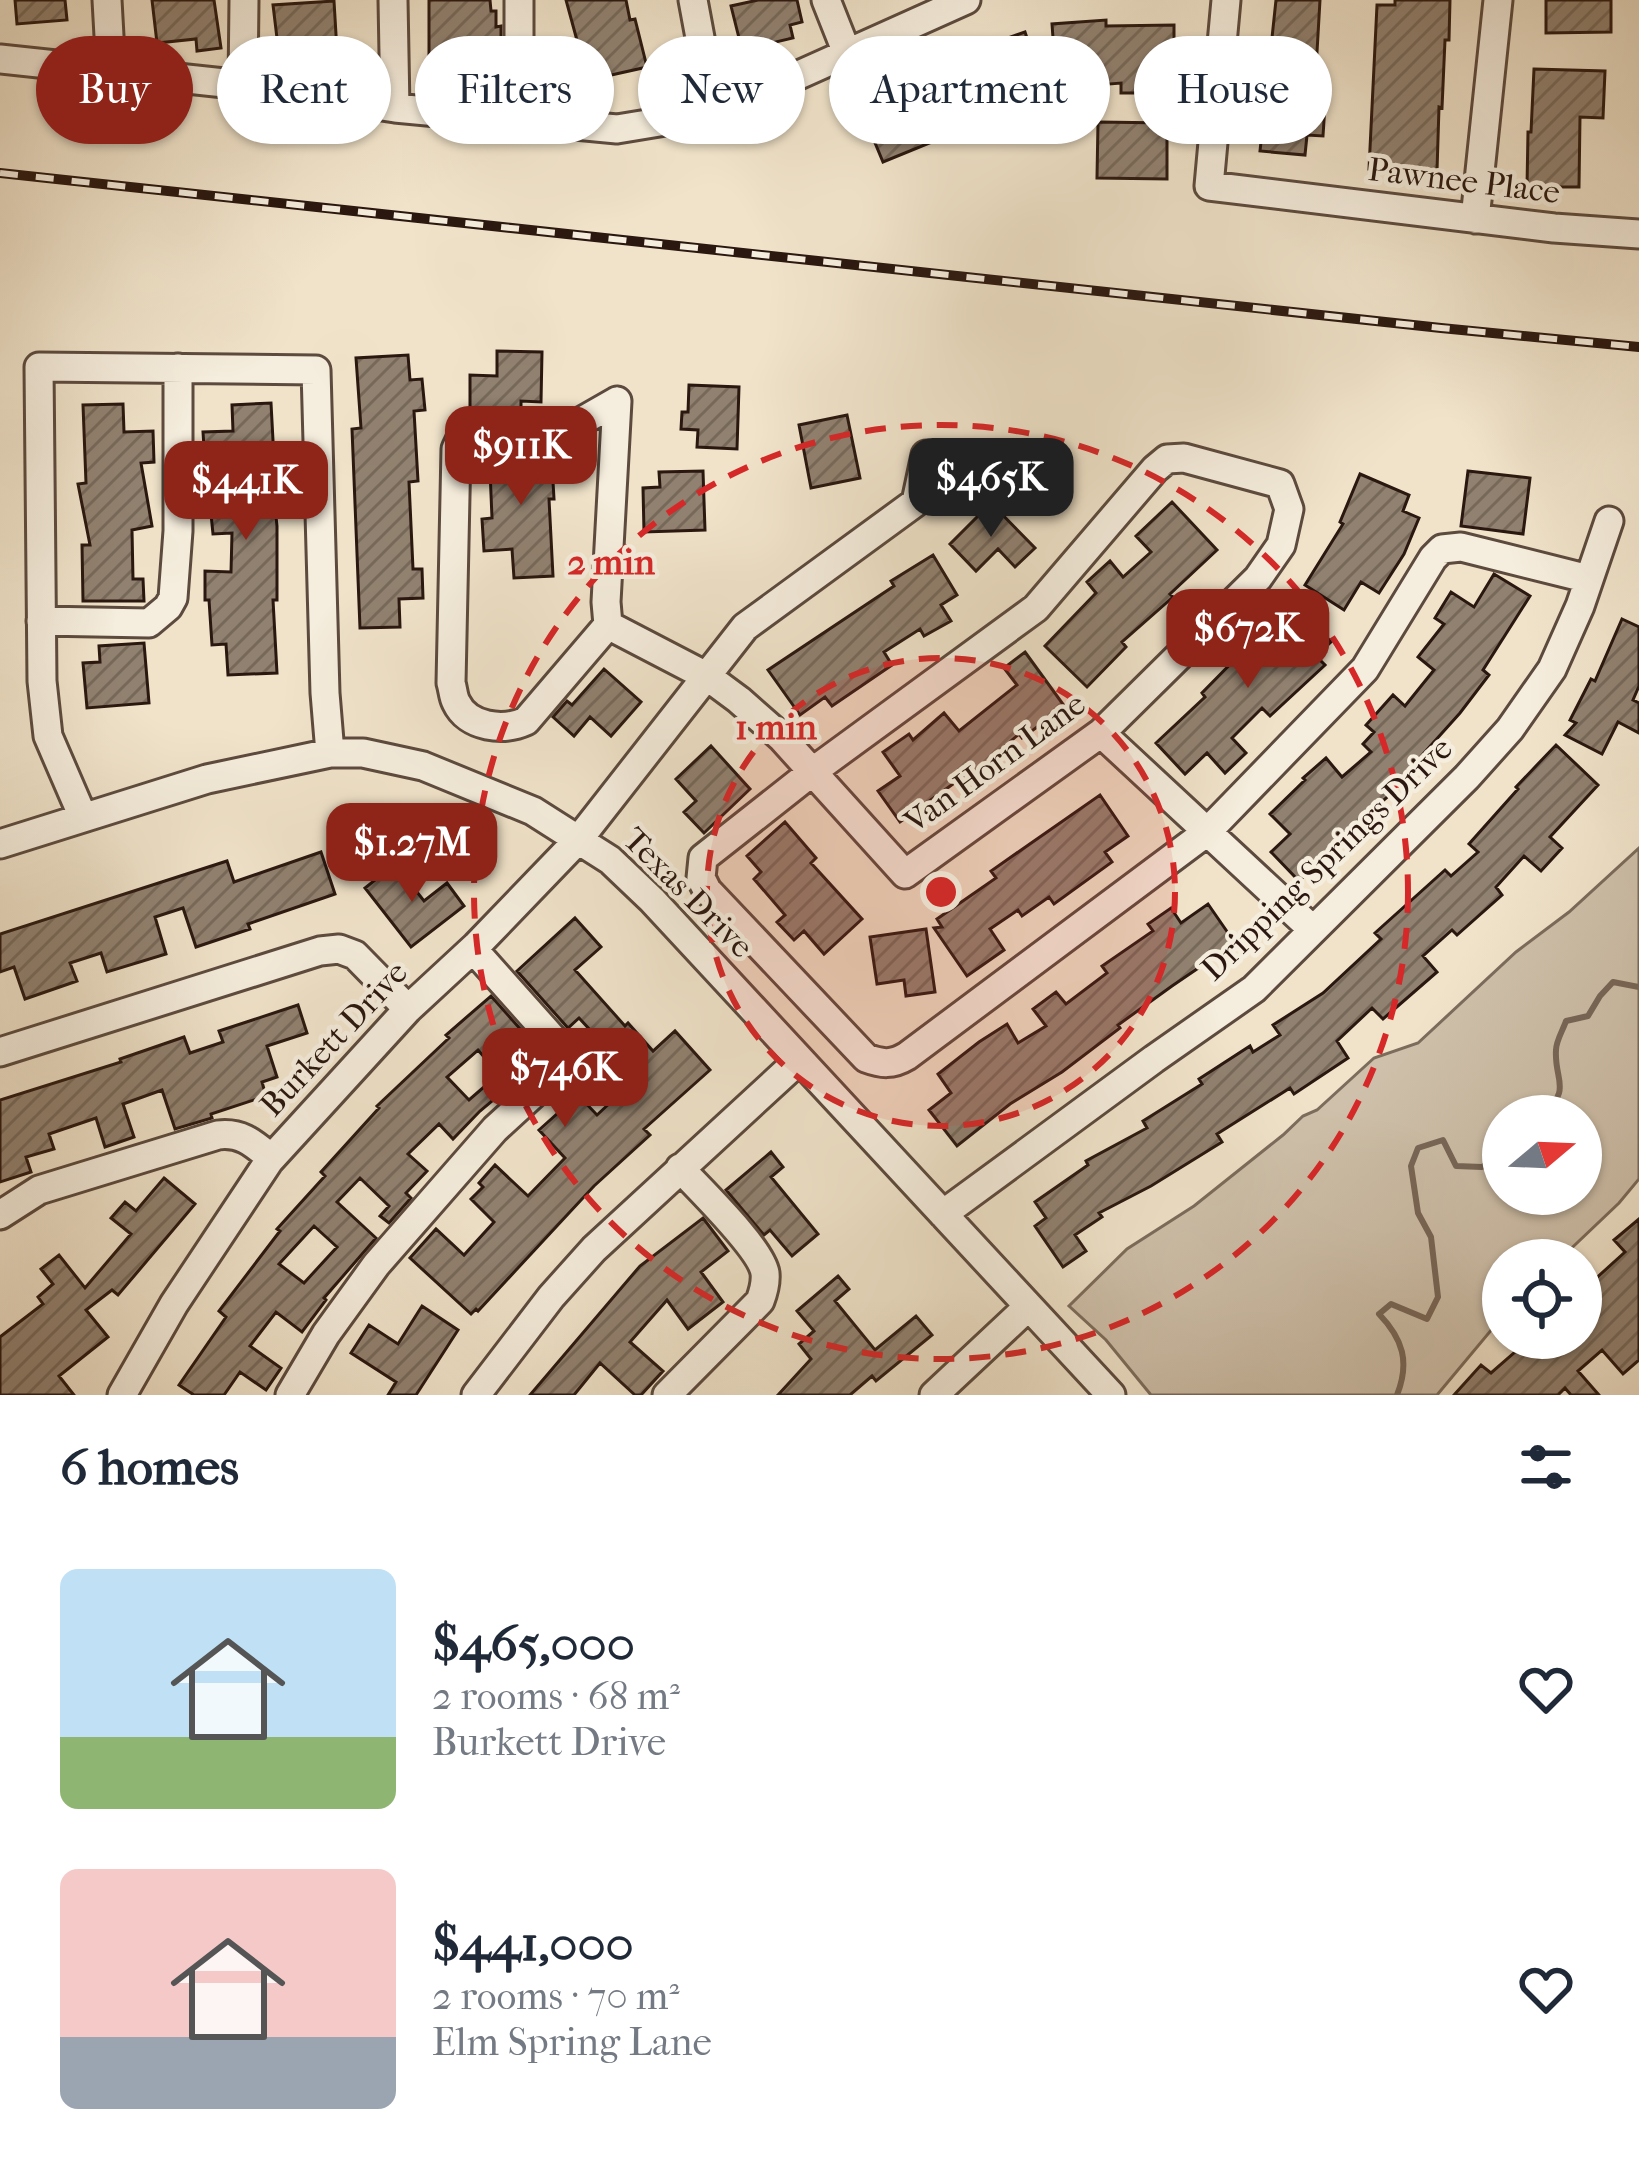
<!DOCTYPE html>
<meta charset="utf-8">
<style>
body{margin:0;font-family:"IM FELL French Canon",serif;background:#f2f2f3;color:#1f2937;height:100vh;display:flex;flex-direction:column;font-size:45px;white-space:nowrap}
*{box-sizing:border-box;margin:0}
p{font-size:39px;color:#747a83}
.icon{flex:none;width:66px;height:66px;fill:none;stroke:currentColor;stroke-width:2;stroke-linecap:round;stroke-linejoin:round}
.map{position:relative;height:1395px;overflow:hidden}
.sheet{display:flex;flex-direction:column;background:#fff;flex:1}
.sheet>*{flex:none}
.top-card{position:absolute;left:36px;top:36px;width:1569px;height:108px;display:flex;gap:24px}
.needle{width:78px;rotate:71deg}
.controls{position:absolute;left:1482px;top:1095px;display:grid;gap:24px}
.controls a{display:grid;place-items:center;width:120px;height:120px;border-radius:50%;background:#fff;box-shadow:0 3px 9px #0004;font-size:60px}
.price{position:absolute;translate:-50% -102px;padding:0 27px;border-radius:24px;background:#8f2418;color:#fff;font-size:39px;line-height:78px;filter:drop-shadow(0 3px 6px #0008)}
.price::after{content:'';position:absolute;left:50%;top:72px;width:36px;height:27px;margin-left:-18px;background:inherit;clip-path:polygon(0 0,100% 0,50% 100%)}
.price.selected{background:#222;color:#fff}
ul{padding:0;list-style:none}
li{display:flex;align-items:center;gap:36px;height:300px;padding:0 60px}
li span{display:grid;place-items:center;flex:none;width:336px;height:240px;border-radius:18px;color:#555}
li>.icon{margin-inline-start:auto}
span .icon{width:144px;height:144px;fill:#fffc;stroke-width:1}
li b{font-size:51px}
h2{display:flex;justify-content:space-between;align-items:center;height:144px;padding:0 60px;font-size:51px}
.tag{padding:0 42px;border-radius:54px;background:#fff;box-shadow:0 3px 9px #0004;font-size:42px;line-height:108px}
.tag.selected{background:#8f2418;color:#fff}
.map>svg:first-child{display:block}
.green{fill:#cec0aa;stroke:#7c6c5c;stroke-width:3;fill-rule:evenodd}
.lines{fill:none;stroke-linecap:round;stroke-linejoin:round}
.stream{stroke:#796859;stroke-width:6}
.building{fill:url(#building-hatch);stroke:#2a170f;stroke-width:3;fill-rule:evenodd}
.minor-casing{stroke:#5c4a3e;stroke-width:33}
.minor{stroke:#f5eddd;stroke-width:27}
.rail-casing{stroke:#2a170f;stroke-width:10}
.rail{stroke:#f5eddd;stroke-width:6;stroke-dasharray:18;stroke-linecap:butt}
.ring{fill:none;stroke:#d62828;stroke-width:6;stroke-dasharray:21 15}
.labels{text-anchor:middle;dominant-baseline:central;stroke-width:9;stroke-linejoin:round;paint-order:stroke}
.street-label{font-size:33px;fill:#2a170f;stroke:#f5eddd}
.centre{fill:#d62828;stroke:#f5eddd;stroke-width:6}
.ring-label{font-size:36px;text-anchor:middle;font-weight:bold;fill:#d62828;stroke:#f5eddd;stroke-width:9;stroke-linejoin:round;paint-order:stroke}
</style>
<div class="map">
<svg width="1639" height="1395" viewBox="0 0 1639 1395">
<defs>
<pattern id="building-hatch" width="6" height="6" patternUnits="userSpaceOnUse" patternTransform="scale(3)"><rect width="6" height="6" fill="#918170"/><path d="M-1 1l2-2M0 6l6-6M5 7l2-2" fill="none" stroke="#77695a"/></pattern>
</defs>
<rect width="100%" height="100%" fill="#f0e3ca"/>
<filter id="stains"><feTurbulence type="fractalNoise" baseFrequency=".00167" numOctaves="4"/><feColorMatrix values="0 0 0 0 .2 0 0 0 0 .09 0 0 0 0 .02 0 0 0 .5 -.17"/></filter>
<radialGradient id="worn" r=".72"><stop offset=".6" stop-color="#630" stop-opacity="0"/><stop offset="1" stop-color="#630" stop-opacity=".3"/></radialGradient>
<path class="green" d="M 1639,848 L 1639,1179 L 1619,1203 L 1559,1260 L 1503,1260 L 1503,1316 L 1437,1395 L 1151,1395 L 1106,1340 L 1069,1306 L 1127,1249 L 1194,1206 L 1283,1135 L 1303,1116 L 1317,1110 L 1374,1058 L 1418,1043 L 1516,952 L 1569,912 ZM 1503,1116 L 1581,1116 L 1581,1194 L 1503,1194 Z"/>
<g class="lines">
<path class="stream" d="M 1542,1116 C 1573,1088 1554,1081 1556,1050 C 1556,1041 1563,1030 1566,1021 L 1588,1016 L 1600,996 L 1613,982 L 1639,987
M 1397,1395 C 1410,1362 1403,1339 1379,1314 L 1391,1304 L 1427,1319 L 1438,1297 L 1431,1237 L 1418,1213 L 1411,1166 L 1418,1148 L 1443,1140 L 1456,1166 L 1482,1167 L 1503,1154"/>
</g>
<path class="building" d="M 15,0 L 65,0 L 67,20 L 17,24 Z
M 152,0 L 214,0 L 221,48 L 197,51 L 196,39 L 157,43 Z
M 429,0 L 490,0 L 491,11 L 496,11 L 496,27 L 501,26 L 501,50 L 462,52 L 463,62 L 429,64 Z
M 566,0 L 626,0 L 630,20 L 635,19 L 647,67 L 598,78 L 591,52 L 581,55 Z
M 758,0 L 797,0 L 802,22 L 790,25 L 793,38 L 742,50 L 731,6 Z
M 1276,0 L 1320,0 L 1314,104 L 1325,105 L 1323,136 L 1307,135 L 1305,155 L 1260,151 Z
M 1395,0 L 1450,0 L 1449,40 L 1445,40 L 1442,108 L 1439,107 L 1437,171 L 1369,169 L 1377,5 L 1395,5 Z
M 1546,0 L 1611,0 L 1611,32 L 1546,33 Z
M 334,1 L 337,51 L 279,55 L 273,5 Z
M 1106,20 L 1106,26 L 1174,25 L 1174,93 L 1121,93 L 1121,83 L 1083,86 L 1084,93 L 1057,94 L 1052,24 Z
M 1025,32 L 1041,80 L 974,103 L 981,122 L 883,162 L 866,121 L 889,112 L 879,88 L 901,79 L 908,98 L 939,85 L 932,69 L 972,53 L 971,51 Z
M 1534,69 L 1605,71 L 1603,118 L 1580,117 L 1579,187 L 1527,187 L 1528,132 L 1531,132 Z
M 1098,122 L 1167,123 L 1167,179 L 1097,178 Z
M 497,351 L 542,352 L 541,402 L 521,401 L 521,412 L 470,412 L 470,375 L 497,376 Z
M 408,355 L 410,380 L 422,379 L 425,410 L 414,411 L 418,481 L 409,482 L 413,569 L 422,569 L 423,598 L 399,599 L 400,627 L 360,628 L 352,429 L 361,428 L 356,358 Z
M 689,385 L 739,387 L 737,449 L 697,447 L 698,430 L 681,429 L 682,412 L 688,412 Z
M 271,403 L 274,459 L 270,460 L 277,526 L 277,600 L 273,600 L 277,673 L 228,675 L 226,644 L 212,645 L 209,600 L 205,600 L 205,571 L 231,572 L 232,533 L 213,534 L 210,504 L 229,502 L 224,462 L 205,463 L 203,432 L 233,431 L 232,405 Z
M 123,404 L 124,432 L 153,431 L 154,462 L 141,463 L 152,526 L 132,530 L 133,579 L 143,579 L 144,601 L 83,601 L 82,545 L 90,545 L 78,484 L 86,483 L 83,405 Z
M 847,415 L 860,478 L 811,488 L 799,425 Z
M 489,447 L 551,447 L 554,499 L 549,499 L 553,576 L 514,578 L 512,549 L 484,551 L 482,519 L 492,518 Z
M 703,471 L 705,530 L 644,532 L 643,488 L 660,487 L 659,472 Z
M 1468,471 L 1530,478 L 1523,534 L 1461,526 Z
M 1360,474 L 1409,495 L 1403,511 L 1419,518 L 1404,554 L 1379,593 L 1361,582 L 1344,610 L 1305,585 L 1343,524 L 1340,522 Z
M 1172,502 L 1217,550 L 1170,594 L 1173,597 L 1122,642 L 1126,647 L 1087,687 L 1045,646 L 1096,593 L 1087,582 L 1110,561 L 1123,577 L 1151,552 L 1136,536 Z
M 991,503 L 1035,548 L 1015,567 L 998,549 L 976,571 L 950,544 Z
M 933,555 L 957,595 L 941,605 L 951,621 L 924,636 L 920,629 L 884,652 L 892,665 L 832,706 L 825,697 L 800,715 L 768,670 L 894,586 L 891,581 Z
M 1494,574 L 1530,596 L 1483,670 L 1489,675 L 1460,713 L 1389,792 L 1391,794 L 1339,838 L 1341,840 L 1299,881 L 1271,852 L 1290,834 L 1270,814 L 1305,780 L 1303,778 L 1326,758 L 1342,777 L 1371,752 L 1363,744 L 1374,732 L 1366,725 L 1393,695 L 1405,706 L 1434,670 L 1418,657 L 1444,624 L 1435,618 L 1451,592 L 1474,607 Z
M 1293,601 L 1331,642 L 1316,656 L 1325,665 L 1270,716 L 1262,708 L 1232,738 L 1246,753 L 1225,773 L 1207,753 L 1185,774 L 1156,743 L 1205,697 L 1202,693 L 1255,639 L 1254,637 Z
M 1622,619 L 1639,627 L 1639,686 L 1633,700 L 1639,703 L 1639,733 L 1618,722 L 1602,754 L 1565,735 L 1576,723 L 1570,720 L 1591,679 L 1595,681 Z
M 144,643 L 149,703 L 87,708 L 83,663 L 100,662 L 99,646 Z
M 1025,652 L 1065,707 L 1022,738 L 1019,734 L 963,782 L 960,779 L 900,822 L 878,791 L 900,776 L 883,752 L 909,734 L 913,740 L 944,713 L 959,731 L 1017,685 L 1004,668 Z
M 604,669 L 641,702 L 611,736 L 590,717 L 574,736 L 553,717 L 567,701 L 572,705 Z
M 1556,745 L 1598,785 L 1550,837 L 1562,848 L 1541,871 L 1524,856 L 1496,887 L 1502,895 L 1457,935 L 1452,930 L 1423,956 L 1437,972 L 1383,1019 L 1372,1008 L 1337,1041 L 1348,1058 L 1294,1094 L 1290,1088 L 1217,1134 L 1222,1142 L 1151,1186 L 1099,1213 L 1102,1217 L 1075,1235 L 1086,1251 L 1063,1267 L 1035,1226 L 1046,1218 L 1035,1202 L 1088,1165 L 1086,1161 L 1147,1128 L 1143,1121 L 1202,1084 L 1199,1079 L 1250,1046 L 1253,1052 L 1280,1035 L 1273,1025 L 1323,993 L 1381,939 L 1375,933 L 1445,870 L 1451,876 L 1478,852 L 1469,844 L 1518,789 L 1516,787 Z
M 711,746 L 750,789 L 704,833 L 684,812 L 696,801 L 676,779 Z
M 1100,795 L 1128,836 L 1105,852 L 1112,862 L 1054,904 L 1049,897 L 1022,916 L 1018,910 L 990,929 L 1004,950 L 967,976 L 934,928 L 942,927 L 937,919 L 996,878 L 991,871 Z
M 785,822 L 816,858 L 811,863 L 862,919 L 824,954 L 804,931 L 794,940 L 777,922 L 785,915 L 754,879 L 761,872 L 747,856 Z
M 321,852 L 335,894 L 248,924 L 250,929 L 196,947 L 183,908 L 155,917 L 166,954 L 107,972 L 101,953 L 70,963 L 77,981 L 25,999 L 14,967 L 0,972 L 0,934 L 227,861 L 234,882 Z
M 395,864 L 424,901 L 447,883 L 464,906 L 411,947 L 365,888 Z
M 1208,904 L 1235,943 L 1172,986 L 1118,1025 L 1120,1028 L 1062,1072 L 1010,1104 L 957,1146 L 929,1110 L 951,1093 L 938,1074 L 979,1042 L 1007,1024 L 1018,1043 L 1046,1026 L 1033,1009 L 1056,992 L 1066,1004 L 1107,973 L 1102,966 L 1153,931 L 1148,924 L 1171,908 L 1181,923 Z
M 575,918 L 601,947 L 575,970 L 625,1026 L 628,1023 L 653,1051 L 675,1031 L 710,1070 L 644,1129 L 650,1135 L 594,1186 L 478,1311 L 476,1309 L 471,1314 L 410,1258 L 436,1229 L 464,1255 L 494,1222 L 471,1199 L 483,1187 L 479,1183 L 495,1165 L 528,1196 L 565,1158 L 539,1130 L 578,1095 L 597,1115 L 627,1087 L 596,1052 L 604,1045 L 579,1018 L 568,1028 L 517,971 Z
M 926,929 L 935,992 L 906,996 L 904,980 L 877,984 L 870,937 Z
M 491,996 L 539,1050 L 542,1059 L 480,1111 L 453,1139 L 439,1124 L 408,1154 L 427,1171 L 406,1193 L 411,1198 L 389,1223 L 380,1216 L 389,1206 L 360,1178 L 337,1202 L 376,1238 L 324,1298 L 326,1300 L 302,1332 L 276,1312 L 250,1346 L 281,1368 L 266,1390 L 240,1372 L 224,1395 L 194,1395 L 179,1385 L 226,1317 L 219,1311 L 280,1231 L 277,1229 L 325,1176 L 321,1172 L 379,1108 L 377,1106 L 449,1038 L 446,1035 ZM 478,1050 L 499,1074 L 469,1100 L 447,1077 ZM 314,1226 L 337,1247 L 304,1283 L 279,1264 Z
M 298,1005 L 307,1033 L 267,1046 L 277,1077 L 262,1082 L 266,1096 L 211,1114 L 212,1118 L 175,1129 L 162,1090 L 123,1104 L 134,1137 L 105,1147 L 96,1118 L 49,1134 L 54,1149 L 26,1157 L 31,1172 L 0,1182 L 0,1100 L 121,1062 L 120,1059 L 184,1037 L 190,1053 L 223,1042 L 219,1031 Z
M 771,1152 L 783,1167 L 771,1177 L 818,1234 L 792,1256 L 770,1230 L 764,1235 L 726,1190 Z
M 164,1178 L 195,1204 L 118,1295 L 112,1290 L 86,1310 L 108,1337 L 59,1376 L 74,1395 L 0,1395 L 0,1337 L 43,1304 L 38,1297 L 53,1284 L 41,1269 L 59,1255 L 85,1288 L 131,1234 L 111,1218 L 125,1202 L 136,1211 Z
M 703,1218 L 728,1251 L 701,1272 L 723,1302 L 688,1329 L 667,1300 L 630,1342 L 663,1371 L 641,1395 L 635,1395 L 600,1363 L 574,1395 L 530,1395 L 640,1266 Z
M 1639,1219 L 1639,1360 L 1623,1374 L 1602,1350 L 1578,1371 L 1599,1395 L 1571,1395 L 1565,1388 L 1558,1395 L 1454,1395 L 1481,1365 L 1491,1373 L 1531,1338 L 1581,1338 L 1581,1292 L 1625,1252 L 1614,1240 Z
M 838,1276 L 849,1289 L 835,1301 L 875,1350 L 916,1316 L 932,1335 L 876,1381 L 872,1376 L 850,1395 L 778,1395 L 811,1359 L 799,1344 L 814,1331 L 797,1311 Z
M 422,1306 L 458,1330 L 416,1395 L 388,1395 L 396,1382 L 351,1353 L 369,1325 L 398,1344 Z"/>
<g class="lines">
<g class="minor-casing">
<path id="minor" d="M 107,0 L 111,72
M 393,0 L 395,108
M 693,0 L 714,113
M 826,0 L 847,53
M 1226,0 L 1209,186 L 1554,228 L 1639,234
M 0,59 L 243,85 L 395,108 L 617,129 L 714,113 L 966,0
M 243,85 L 244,0
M 514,119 L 519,55 L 519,0
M 1475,219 L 1498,0
M 617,401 L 606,602 L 608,625 L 708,677 L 739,700 L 781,737 L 905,874 L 1101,733 L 1258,578 L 1281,545 L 1289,509 L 1280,484 L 1184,458 L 1167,459 L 1155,469 L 1036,608 L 812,772 L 703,858 L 701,878 L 707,890 L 866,1058 C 882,1064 892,1065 907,1056 L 1207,832 L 1365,669 L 1433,558 L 1442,549 L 1461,547 L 1589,579
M 41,621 L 149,623 L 168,607 L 173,598 L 178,531 L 178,368
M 608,625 L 526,721 C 504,731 468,728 456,702 C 453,696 453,689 451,683 L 456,449 L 463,434 L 476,429 L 545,430 L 575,425 L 617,401
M 1101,733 L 1312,929
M 83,817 L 48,736 L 42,681 L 39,367 L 316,370 L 325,693 L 330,753
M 0,844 L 207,779 L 330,753 L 363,753 L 423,766 L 533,811 L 610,860 L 652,900 L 1111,1395
M 0,1052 L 320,951 L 339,949 L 355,955 L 408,1009
M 943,1214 L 1154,1059 L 1254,989 L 1467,777 L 1510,729 L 1552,669 L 1580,606 L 1609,521
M 0,1215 L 39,1190 L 218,1135 C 242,1132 254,1144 271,1158
M 122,1395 L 174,1304 L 269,1161 L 408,1009 L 476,946 L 579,839 L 745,627 L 916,502 L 926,455
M 290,1395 L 326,1334 L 376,1265 L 495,1129 L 556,1073 L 561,1057 L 555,1041 L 473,949
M 476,1395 L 551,1297 L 594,1249 L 798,1061
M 667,1395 L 760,1301 C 763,1293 766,1282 765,1273 C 761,1248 699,1189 680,1168
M 934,1395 L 1028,1307"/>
</g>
<use href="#minor" class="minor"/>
<g class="rail-casing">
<path id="rail" d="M 0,173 L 1441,328 L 1639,347"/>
</g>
<use href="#rail" class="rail"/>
</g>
<circle cx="941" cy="892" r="234" fill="#d62828" fill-opacity=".12"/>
<g class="ring">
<circle cx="941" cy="892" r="234"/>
<circle cx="941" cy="892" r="467"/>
</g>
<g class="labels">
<g class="street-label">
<text transform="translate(1464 181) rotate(7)">Pawnee Place</text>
<text transform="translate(995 763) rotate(-36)">Van Horn Lane</text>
<text transform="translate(1327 859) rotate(-44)">Dripping Springs Drive</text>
<text transform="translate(688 893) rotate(45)">Texas Drive</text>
<text transform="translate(334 1039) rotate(-47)">Burkett Drive</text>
</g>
</g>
<circle cx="941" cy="892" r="18" class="centre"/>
<g class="ring-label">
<text x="611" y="574">2 min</text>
<text x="776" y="739">1 min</text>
</g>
<rect width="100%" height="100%" filter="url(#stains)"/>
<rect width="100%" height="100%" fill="url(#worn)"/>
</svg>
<div class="controls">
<a><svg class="needle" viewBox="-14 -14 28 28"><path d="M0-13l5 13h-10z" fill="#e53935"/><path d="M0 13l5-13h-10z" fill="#747a83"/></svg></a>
<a><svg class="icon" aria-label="locate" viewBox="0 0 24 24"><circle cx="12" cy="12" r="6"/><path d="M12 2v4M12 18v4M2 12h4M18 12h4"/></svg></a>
</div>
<b class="price" style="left:521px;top:508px">$911K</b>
<b class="price selected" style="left:991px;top:540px">$465K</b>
<b class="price" style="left:246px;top:543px">$441K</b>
<b class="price" style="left:1248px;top:691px">$672K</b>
<b class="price" style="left:412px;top:905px">$1.27M</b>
<b class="price" style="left:565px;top:1130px">$746K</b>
<div class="top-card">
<a class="tag selected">Buy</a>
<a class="tag">Rent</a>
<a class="tag">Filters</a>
<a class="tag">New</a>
<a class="tag">Apartment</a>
<a class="tag">House</a>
</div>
</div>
<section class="sheet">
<h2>6 homes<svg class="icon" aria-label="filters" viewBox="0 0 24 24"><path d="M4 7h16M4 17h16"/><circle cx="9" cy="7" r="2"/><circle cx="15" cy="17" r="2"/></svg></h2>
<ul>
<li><span style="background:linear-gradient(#bfe0f5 70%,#8fb573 0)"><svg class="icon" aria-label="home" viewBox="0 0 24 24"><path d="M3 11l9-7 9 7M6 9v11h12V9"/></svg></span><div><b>$465,000</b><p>2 rooms · 68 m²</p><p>Burkett Drive</p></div><svg class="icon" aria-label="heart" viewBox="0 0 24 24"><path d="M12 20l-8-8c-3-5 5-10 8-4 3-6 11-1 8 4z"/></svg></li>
<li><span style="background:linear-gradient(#f6c9c9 70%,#9aa5b1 0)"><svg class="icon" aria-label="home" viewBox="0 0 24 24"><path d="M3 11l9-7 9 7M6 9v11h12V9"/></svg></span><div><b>$441,000</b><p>2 rooms · 70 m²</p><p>Elm Spring Lane</p></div><svg class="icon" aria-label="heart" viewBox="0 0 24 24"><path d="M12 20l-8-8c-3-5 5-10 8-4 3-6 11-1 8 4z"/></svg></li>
</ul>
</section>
